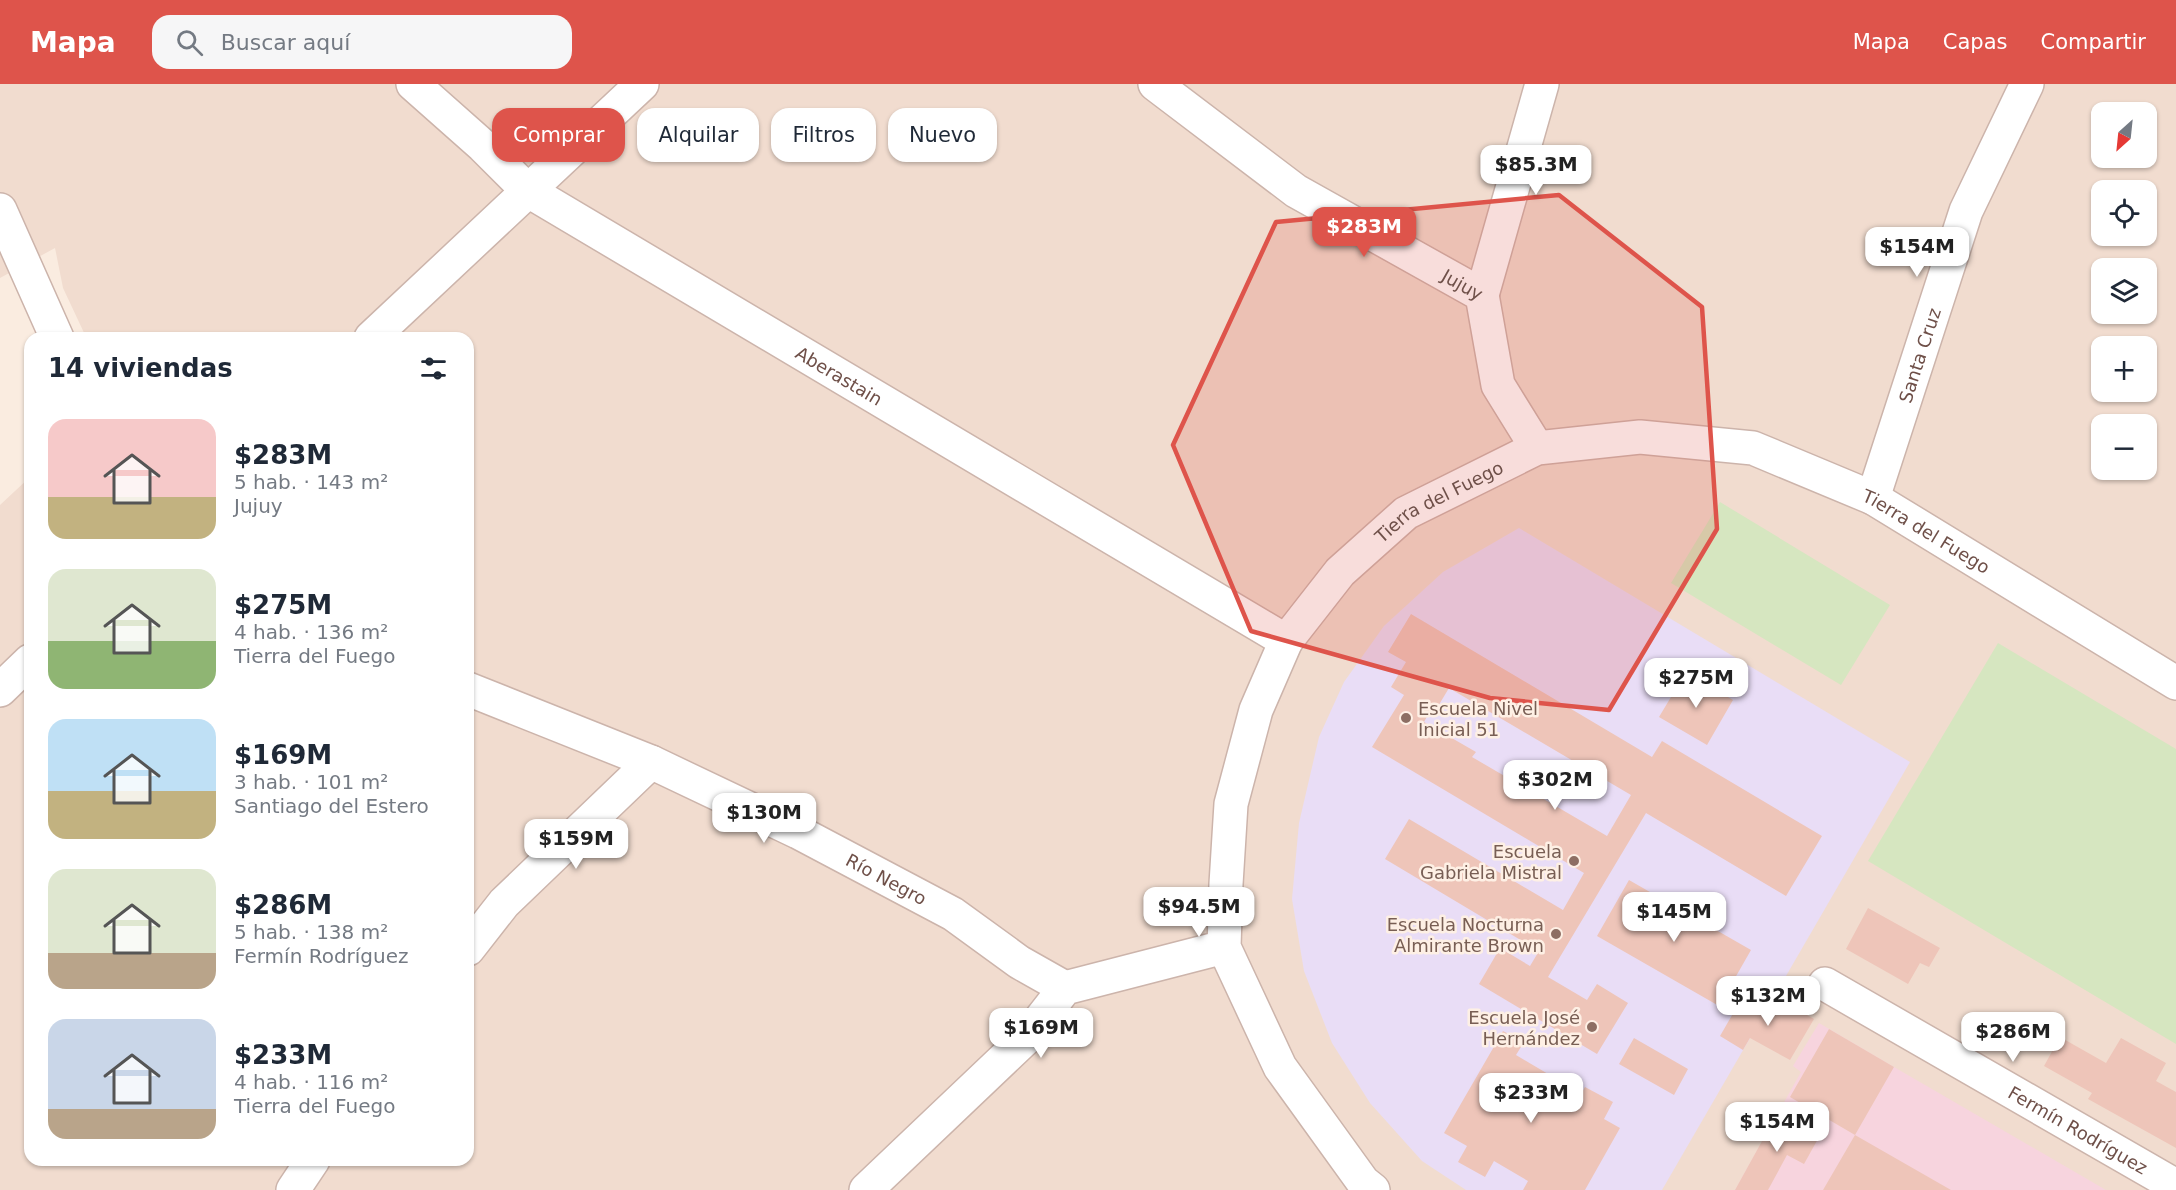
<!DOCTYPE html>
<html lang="es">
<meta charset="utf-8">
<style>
body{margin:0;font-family:"DejaVu Sans",sans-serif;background:#f6f6f7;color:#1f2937;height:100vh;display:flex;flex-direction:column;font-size:22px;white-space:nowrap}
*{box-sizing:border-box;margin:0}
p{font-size:20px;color:#747a83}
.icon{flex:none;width:33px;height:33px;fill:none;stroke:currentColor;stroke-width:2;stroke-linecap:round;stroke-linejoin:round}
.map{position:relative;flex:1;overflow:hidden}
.sheet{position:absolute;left:24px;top:248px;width:450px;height:834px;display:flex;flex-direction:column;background:#fff;border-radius:18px;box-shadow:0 2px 4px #0004}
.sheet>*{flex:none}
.guide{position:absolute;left:492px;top:24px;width:570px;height:54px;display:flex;gap:12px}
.needle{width:39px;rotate:207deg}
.buttons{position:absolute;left:2091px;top:18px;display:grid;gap:12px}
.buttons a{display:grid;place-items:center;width:66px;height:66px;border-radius:12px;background:#fff;box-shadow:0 2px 4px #0004;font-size:30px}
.price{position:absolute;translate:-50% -51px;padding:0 14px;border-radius:12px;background:#fff;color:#222;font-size:20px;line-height:39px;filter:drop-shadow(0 2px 3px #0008)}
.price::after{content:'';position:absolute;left:50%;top:36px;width:18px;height:14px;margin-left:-9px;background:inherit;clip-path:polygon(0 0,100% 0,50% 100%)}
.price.current{background:#de544b;color:#fff}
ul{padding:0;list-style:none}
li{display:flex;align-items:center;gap:18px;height:150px;padding:0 24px}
li span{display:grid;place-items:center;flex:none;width:168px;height:120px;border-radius:18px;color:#555}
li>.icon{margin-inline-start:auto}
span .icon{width:72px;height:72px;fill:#fffc;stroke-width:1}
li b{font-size:26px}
h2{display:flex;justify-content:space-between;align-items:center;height:72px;padding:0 24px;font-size:26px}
.chip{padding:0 21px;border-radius:18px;background:#fff;box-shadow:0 2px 4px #0004;font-size:21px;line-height:54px}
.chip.current{background:#de544b;color:#fff}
header{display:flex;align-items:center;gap:36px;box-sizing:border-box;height:84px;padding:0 30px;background:#de544b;color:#fff}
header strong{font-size:28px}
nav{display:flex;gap:33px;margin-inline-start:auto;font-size:21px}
.search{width:420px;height:54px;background:#f6f6f7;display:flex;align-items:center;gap:15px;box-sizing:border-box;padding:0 21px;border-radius:18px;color:#747a83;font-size:22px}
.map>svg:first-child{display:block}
.residential{fill:#f1dccf;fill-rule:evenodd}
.education{fill:#e9ddf6}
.medical{fill:#f7d4de}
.green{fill:#d6e6c0}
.building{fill:#eec5b9;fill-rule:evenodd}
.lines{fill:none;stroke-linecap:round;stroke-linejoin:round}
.minor-casing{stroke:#ccb4ab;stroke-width:36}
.minor{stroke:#fff;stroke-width:33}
.marked{fill:#de544b;fill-opacity:0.2;stroke:#de544b;stroke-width:4.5;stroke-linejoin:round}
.education-dot{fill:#8d6e63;stroke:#fef0e5;stroke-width:2}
.labels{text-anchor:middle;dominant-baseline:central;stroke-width:5;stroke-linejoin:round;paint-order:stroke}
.street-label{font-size:18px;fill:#6f5049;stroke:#fef0e5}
.education-label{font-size:18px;fill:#785e54;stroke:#fef0e5;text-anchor:end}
</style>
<header>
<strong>Mapa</strong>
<div class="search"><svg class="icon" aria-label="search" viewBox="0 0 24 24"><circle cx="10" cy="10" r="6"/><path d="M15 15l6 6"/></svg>Buscar aquí</div>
<nav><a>Mapa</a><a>Capas</a><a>Compartir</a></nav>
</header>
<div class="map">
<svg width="2176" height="1106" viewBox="0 0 2176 1106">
<rect width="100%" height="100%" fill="#faece0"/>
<path class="residential" d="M 0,0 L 2176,0 L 2176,1106 L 0,1106 L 0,421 L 30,393 L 30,1076 L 468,1076 L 468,254 L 86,253 L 63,204 L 55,164 L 0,194 ZM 2102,28 L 2146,28 L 2146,74 L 2102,74 ZM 2102,106 L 2146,106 L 2146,152 L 2102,152 ZM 2102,184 L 2146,184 L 2146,230 L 2102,230 ZM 2102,262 L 2146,262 L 2146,308 L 2102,308 ZM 2102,340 L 2146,340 L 2146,386 L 2102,386 Z"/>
<path class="education" d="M 1519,444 L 1910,678 L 1662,1106 L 1466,1106 L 1422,1077 L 1370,1019 L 1332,959 L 1304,887 L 1292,815 L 1299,739 L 1319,653 L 1344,598 L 1384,542 L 1443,488 Z"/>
<path class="medical" d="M 1819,939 L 1894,983 L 2106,1106 L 1735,1106 L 1801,988 L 1793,982 Z"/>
<path class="green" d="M 1720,418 L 1890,521 L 1841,601 L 1671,499 Z
M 1998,559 L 2176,665 L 2176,960 L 1868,777 Z"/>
<path class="building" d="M 1411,530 L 1652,673 L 1662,657 L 1822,752 L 1786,812 L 1646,729 L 1548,893 L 1587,916 L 1597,900 L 1628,919 L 1597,970 L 1479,900 L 1500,864 L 1530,882 L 1539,867 L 1385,775 L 1409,735 L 1563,826 L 1584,789 L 1372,663 L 1404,611 L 1391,603 L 1406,578 L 1388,568 ZM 1449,604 L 1631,711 L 1607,752 L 1472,673 L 1476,668 L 1424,638 L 1430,627 L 1434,629 Z
M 1686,588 L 1733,616 L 1707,661 L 1659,633 Z
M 1629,796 L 1751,866 L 1719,922 L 1597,852 Z
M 1868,824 L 1940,864 L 1929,883 L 1920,879 L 1908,900 L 1846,865 Z
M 1774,912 L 1814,935 L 1790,976 L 1750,954 L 1743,966 L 1720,952 L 1742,914 L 1765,927 Z
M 1829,945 L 1894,983 L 1855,1051 L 1790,1013 Z
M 1503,947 L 1524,958 L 1516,971 L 1565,1000 L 1560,1009 L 1576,1019 L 1585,1003 L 1613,1018 L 1604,1035 L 1620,1044 L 1585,1106 L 1523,1106 L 1528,1097 L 1494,1077 L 1485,1093 L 1458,1078 L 1467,1062 L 1444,1049 Z
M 2060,953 L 2106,979 L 2121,954 L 2166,979 L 2156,997 L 2176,1008 L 2176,1064 L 2088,1015 L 2092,1009 L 2044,982 Z
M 1634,954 L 1688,985 L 1674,1011 L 1619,980 Z
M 1777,1030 L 1819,1053 L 1804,1080 L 1787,1071 L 1768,1106 L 1735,1106 Z
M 1855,1051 L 1951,1106 L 1823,1106 Z"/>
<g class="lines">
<g class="minor-casing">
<g id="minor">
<path id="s1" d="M 413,0 L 483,62 L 527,106 L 1286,557"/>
<path id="s2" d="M 1155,0 L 1296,107 L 1482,211 L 1498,301 L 1537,364"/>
<path d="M 0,126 L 57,254"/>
<path d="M 1482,211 L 1542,0"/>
<path d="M 371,254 L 642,0"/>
<path id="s3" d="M 1873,414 L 1966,127 L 2027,0"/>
<path id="s4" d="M 468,605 L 651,678 L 798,748 L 953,830 L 1019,878 L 1065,904"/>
<path d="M 0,606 L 30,577"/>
<path d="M 468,865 L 504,819 L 651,678"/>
<path id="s5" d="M 1825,900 L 2176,1102"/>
<path d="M 293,1106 L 313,1076"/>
<path d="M 866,1106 L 1026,954 L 1065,904 L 1224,863"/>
<path id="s6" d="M 1373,1106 L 1363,1098 L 1280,983 L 1224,863 L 1226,800 L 1231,720 L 1256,626 L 1286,557 L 1340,488 L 1406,429 L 1537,364 L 1640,353 L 1753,364 L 1873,414 L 2176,599"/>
</g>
</g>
<use href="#minor" class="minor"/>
</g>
<path class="marked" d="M 1559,111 L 1702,223 L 1717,445 L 1609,626 L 1490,614 L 1251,547 L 1173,361 L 1276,138 Z"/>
<g class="education-dot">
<circle cx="1406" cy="634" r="6"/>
<circle cx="1574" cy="777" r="6"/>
<circle cx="1556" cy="850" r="6"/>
<circle cx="1592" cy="943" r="6"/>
</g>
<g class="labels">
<g class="street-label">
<text stroke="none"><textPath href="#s2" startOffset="368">Jujuy</textPath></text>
<text stroke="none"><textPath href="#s3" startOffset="150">Santa Cruz</textPath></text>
<text stroke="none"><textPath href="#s1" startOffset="519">Aberastain</textPath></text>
<text stroke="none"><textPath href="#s6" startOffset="813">Tierra del Fuego</textPath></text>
<text stroke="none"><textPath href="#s6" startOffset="1335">Tierra del Fuego</textPath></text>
<text stroke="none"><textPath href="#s4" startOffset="460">Río Negro</textPath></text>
<text stroke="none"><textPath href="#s5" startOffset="292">Fermín Rodríguez</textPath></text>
</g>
<g class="education-label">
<text x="1418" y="624" text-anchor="start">Escuela Nivel<tspan x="1418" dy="21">Inicial 51</tspan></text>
<text x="1562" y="767">Escuela<tspan x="1562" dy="21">Gabriela Mistral</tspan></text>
<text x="1544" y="840">Escuela Nocturna<tspan x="1544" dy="21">Almirante Brown</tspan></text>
<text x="1580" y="933">Escuela José<tspan x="1580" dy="21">Hernández</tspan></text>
</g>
</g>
</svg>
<div class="buttons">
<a><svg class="needle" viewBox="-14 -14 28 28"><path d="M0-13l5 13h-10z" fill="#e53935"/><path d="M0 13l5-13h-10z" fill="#747a83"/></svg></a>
<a><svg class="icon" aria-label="locate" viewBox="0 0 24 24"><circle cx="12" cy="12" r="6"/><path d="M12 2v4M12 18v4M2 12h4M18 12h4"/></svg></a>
<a><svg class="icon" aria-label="layers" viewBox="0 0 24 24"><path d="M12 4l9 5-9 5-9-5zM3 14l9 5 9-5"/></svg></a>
<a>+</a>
<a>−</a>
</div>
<b class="price" style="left:1536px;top:112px">$85.3M</b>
<b class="price current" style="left:1364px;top:174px">$283M</b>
<b class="price" style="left:1917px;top:194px">$154M</b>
<b class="price" style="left:1696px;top:625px">$275M</b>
<b class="price" style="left:1555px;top:727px">$302M</b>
<b class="price" style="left:764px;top:760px">$130M</b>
<b class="price" style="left:576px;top:786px">$159M</b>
<b class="price" style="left:1199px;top:854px">$94.5M</b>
<b class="price" style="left:1674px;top:859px">$145M</b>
<b class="price" style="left:1768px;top:943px">$132M</b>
<b class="price" style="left:1041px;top:975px">$169M</b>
<b class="price" style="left:2013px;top:979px">$286M</b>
<b class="price" style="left:1531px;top:1040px">$233M</b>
<b class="price" style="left:1777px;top:1069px">$154M</b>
<div class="guide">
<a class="chip current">Comprar</a>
<a class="chip">Alquilar</a>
<a class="chip">Filtros</a>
<a class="chip">Nuevo</a>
</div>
<section class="sheet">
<h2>14 viviendas<svg class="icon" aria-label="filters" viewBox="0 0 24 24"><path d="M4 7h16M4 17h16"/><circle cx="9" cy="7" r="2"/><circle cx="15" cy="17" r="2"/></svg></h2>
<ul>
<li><span style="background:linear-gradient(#f6c9c9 65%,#c2b280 0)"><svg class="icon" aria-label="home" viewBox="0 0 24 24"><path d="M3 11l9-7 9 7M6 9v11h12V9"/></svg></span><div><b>$283M</b><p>5 hab. · 143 m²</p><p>Jujuy</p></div></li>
<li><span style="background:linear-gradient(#dfe7d0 60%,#8fb573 0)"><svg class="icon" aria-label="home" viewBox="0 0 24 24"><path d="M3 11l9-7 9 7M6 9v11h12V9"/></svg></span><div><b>$275M</b><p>4 hab. · 136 m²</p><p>Tierra del Fuego</p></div></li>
<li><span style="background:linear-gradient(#bfe0f5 60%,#c2b280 0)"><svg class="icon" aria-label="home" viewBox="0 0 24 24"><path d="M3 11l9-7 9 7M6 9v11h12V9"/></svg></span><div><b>$169M</b><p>3 hab. · 101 m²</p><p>Santiago del Estero</p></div></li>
<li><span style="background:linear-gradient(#dfe7d0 70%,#b9a48a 0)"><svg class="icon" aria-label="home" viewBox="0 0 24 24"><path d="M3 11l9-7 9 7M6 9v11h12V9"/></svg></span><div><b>$286M</b><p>5 hab. · 138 m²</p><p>Fermín Rodríguez</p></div></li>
<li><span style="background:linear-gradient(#c9d6e8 75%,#b9a48a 0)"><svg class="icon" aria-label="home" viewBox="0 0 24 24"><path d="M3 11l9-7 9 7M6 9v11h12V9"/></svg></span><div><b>$233M</b><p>4 hab. · 116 m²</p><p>Tierra del Fuego</p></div></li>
</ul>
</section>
</div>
